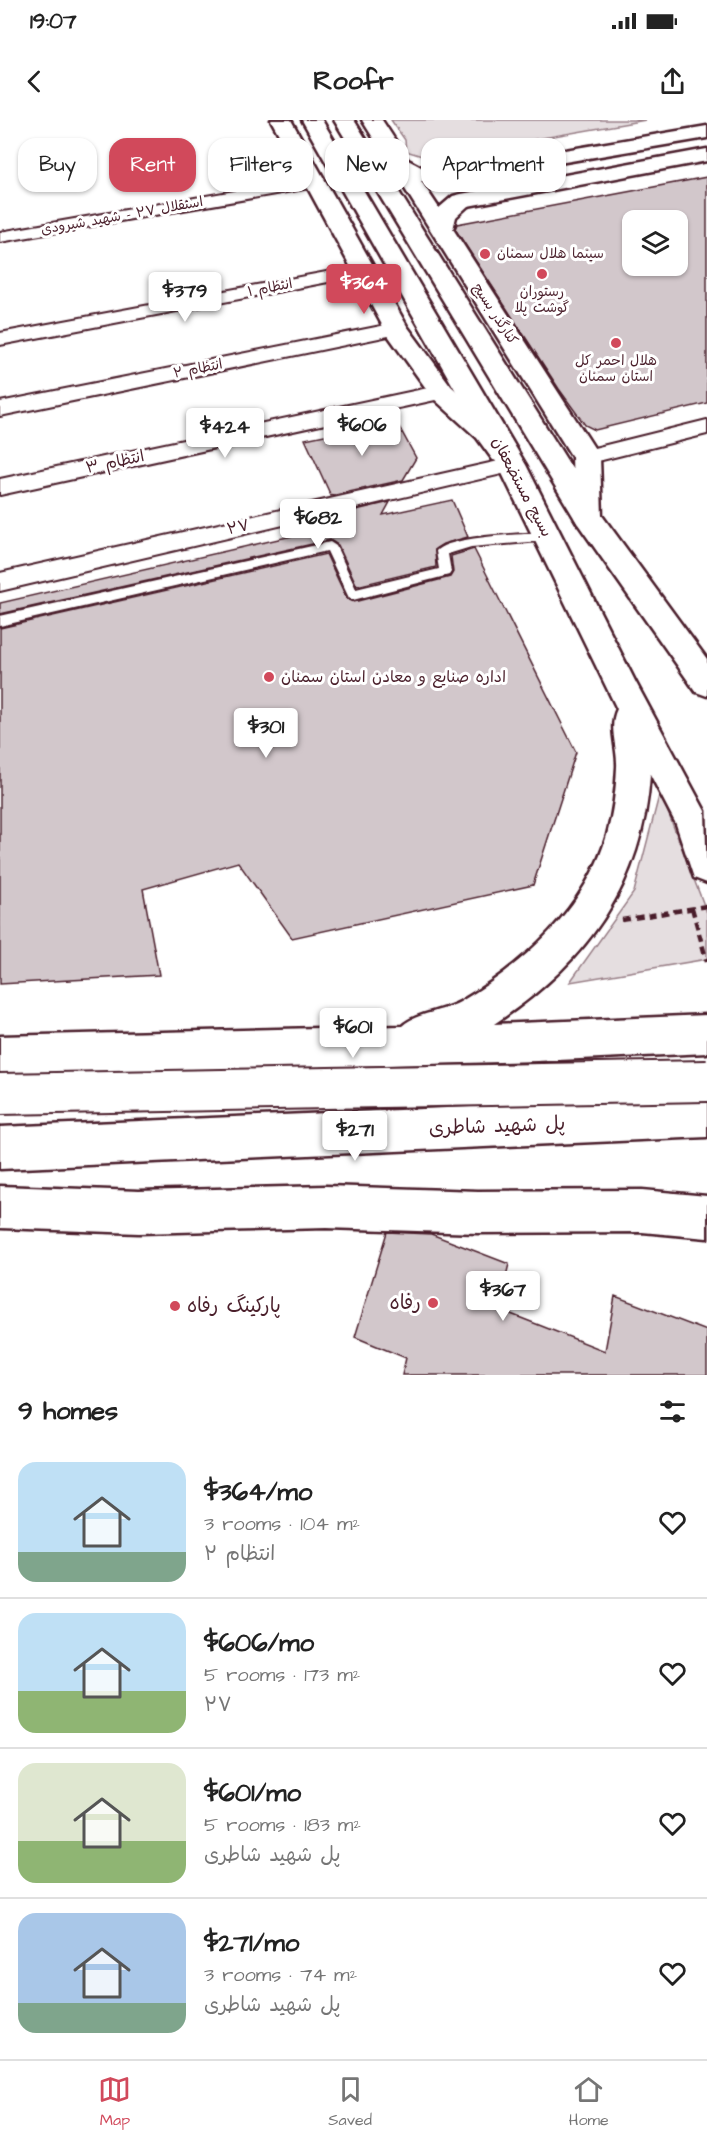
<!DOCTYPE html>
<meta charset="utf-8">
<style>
body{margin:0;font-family:"Architects Daughter","Playpen Sans Arabic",sans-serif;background:#f6f6f6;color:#222;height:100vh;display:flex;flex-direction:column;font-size:22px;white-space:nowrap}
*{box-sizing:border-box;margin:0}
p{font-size:20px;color:#767676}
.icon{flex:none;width:33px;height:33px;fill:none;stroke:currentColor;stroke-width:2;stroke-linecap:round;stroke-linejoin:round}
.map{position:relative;height:1255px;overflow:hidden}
.drawer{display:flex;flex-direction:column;background:#fff;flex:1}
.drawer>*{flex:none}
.hud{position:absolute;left:18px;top:18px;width:672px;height:54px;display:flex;gap:12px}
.buttons{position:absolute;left:622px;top:90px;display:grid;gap:12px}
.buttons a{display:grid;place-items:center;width:66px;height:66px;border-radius:12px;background:#fff;box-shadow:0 2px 4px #0004;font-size:30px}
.price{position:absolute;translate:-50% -51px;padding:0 14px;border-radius:6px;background:#fff;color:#222;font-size:20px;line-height:39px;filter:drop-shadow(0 2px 3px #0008)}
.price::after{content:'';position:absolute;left:50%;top:36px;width:18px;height:14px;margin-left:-9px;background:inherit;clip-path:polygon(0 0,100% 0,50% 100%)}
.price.on{background:#d1495b;color:#fff}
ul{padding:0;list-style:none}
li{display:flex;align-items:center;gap:18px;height:150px;padding:0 18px}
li+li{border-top:2px solid #e0e0e0}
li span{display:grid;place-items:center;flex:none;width:168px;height:120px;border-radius:18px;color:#555}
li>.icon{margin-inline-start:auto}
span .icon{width:72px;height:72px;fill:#fffc;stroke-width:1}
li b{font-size:26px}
h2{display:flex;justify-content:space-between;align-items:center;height:72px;padding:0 18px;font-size:26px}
.chip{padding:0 21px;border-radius:18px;background:#fff;box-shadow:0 2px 4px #0004;font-size:21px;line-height:54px}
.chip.on{background:#d1495b;color:#fff}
.status{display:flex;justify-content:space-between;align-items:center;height:42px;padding:0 30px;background:#fff;direction:ltr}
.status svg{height:16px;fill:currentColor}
header{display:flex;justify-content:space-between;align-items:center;height:78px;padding:0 18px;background:#fff;font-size:27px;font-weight:700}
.tabs{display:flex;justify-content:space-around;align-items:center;height:84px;border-top:2px solid #e0e0e0;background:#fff;font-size:16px;color:#767676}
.tabs a{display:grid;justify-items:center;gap:3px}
.tabs .on{color:#d1495b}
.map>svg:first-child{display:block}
.green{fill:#e5dee0;stroke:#987e86;stroke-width:1.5}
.building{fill:#d2c7cb;stroke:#4a1f2b;stroke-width:1.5;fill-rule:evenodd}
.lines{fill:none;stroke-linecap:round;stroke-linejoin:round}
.service-casing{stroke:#4a1f2b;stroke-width:4}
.minor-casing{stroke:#4a1f2b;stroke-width:4}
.secondary-casing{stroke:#4a1f2b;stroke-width:5}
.primary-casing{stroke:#4a1f2b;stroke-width:5}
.path{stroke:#4a1f2b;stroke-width:4.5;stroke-dasharray:8 5;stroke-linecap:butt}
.service{fill:#fff;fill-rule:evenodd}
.minor{fill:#fff;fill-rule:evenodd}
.secondary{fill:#fff;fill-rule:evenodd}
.primary{fill:#fff;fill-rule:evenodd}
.secondary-bridge-casing{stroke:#4a1f2b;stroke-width:44;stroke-linecap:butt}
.secondary-bridge{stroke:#fff;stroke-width:40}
.poi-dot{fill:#d1495b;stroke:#fff;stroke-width:2}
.labels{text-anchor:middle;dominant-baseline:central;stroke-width:6;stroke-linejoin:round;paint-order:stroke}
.far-street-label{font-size:14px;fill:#4a1f2b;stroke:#fff}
.far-poi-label{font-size:14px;fill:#4a1f2b;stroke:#fff}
.street-label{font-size:16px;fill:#4a1f2b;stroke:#fff}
.poi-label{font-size:16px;fill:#4a1f2b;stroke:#fff;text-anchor:start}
.near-street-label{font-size:20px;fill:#4a1f2b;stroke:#fff}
.near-poi-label{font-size:20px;fill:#4a1f2b;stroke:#fff;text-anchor:end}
</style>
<div class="status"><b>19:07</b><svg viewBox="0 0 49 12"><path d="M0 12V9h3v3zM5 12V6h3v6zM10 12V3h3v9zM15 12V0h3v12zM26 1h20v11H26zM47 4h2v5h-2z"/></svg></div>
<header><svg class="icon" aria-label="back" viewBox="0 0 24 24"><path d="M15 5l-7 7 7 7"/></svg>Roofr<svg class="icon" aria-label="share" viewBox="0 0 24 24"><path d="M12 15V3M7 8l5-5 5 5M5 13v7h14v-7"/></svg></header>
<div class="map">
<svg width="707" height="1255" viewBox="0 0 707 1255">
<rect width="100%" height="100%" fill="#fff"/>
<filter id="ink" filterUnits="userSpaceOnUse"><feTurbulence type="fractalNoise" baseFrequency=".0167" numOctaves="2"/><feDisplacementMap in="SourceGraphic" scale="12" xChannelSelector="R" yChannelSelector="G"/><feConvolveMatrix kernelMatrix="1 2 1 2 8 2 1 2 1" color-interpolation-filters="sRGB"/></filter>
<g filter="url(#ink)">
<path class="green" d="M 391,0 L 646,0 L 428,38 L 406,31 L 405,20 Z
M 660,672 L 707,793 L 707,839 L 570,862 L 634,772 Z"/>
<path class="building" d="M 707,57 L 707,283 L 595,310 L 585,305 L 559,269 L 455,109 L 457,104 ZM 633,100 L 678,100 L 678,146 L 633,146 Z
M 388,302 L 397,303 L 416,338 L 403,360 L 331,376 L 305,319 Z
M 452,380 L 468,417 L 443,424 L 435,429 L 436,447 L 357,466 L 338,425 L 330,420 L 0,494 L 0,483 L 344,404 L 339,394 L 390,382 L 383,395 Z
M 474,429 L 576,632 L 533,765 L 292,818 L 238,742 L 143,769 L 159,855 L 0,864 L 0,508 L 326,434 L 347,479 L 354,482 L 450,457 L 453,452 L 451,436 Z
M 387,1112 L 431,1114 L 509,1144 L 498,1189 L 605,1231 L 615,1176 L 707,1211 L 707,1255 L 402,1255 L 406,1238 L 355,1217 Z"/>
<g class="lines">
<g class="service-casing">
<path id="service" d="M 547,413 L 551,414 L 553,417 L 551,420 L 471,427 L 448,434 L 451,452 L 449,455 L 353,480 L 349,478 L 327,431 L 0,506 L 0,496 L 330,422 L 336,426 L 356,469 L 439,449 L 436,431 C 448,416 525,414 547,413 Z"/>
</g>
<g class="minor-casing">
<path id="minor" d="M 315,57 L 323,62 L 321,66 L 0,122 L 0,112 Z
M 364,145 L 370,146 L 373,150 L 370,154 L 0,225 L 0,213 Z
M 396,203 L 403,205 L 405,209 L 403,213 L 0,296 L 0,282 Z
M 442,265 L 449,267 L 452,272 L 449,277 L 0,375 L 0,359 Z
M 707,300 L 707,314 L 586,344 L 579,342 L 576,337 L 579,332 L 586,330 Z
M 512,338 L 519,340 L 523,345 L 519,350 L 0,471 L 0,453 Z"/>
</g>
<g class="secondary-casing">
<path id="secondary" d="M 271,0 L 291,0 L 407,206 L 451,266 L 495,306 L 517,333 L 513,340 L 503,342 L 493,340 L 477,318 L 433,278 L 387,214 Z
M 362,0 L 382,0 L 408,40 L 423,48 L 447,50 L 707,6 L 707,18 L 447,62 L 421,61 L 439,88 L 453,76 L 461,74 L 707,29 L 707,41 L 468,86 L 456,97 L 453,109 L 600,337 L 602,397 L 598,404 L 588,407 L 578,404 L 574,397 L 572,337 Z
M 707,977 L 707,1017 L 0,1049 L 0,1007 Z"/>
</g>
<g class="primary-casing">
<path id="primary" d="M 302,0 L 322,0 L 526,345 L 635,561 L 705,691 L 707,763 L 694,758 L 676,704 L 650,654 C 643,766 586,843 494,904 L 707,895 L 707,933 L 537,941 L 0,956 L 0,916 L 402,906 C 416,893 442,892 460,882 C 524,844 586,788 607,715 C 613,692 616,671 617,647 C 618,628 608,607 617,589 L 498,345 Z
M 334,0 L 354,0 L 598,390 L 707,539 L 707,576 L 696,572 L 578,404 Z
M 0,1066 L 139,1071 L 326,1066 L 478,1071 L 642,1070 L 707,1076 L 707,1118 L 642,1112 L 478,1113 L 326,1108 L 139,1113 L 0,1108 Z"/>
</g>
<path class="path" d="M 692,788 L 707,842
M 622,800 L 707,786"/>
<use href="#service" class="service"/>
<use href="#minor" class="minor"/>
<use href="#secondary" class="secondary"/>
<use href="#primary" class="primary"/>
<g class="secondary-bridge-casing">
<path id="secondary-bridge" d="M 0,974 L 707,961"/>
</g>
<use href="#secondary-bridge" class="secondary-bridge"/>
</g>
</g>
<g class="poi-dot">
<circle cx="485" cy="134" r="6"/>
<circle cx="542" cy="154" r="6"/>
<circle cx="616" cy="223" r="6"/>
<circle cx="269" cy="557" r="6"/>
<circle cx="433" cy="1183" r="6"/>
<circle cx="175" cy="1186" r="6"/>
</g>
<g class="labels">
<g class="far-street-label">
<text transform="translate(122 96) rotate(-10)">استقلال ۲۷ - شهید شیرودی</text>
<text transform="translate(270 168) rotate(-11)">انتظام ۱</text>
<text transform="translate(495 194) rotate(57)">کنارگذر بسیج</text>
<text transform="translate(198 249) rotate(-11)">انتظام ۲</text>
</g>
<g class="far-poi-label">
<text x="497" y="134" text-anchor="start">سینما هلال سمنان</text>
<text x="542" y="172">رستوران<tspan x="542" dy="16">گوشت پلا</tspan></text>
<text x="616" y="241">هلال احمر کل<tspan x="616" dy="16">استان سمنان</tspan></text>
</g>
<g class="street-label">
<text transform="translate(115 342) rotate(-12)">انتظام ۳</text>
<text transform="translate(522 367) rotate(62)">بسیج مستضعفان</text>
<text transform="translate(238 407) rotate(-13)">۲۷</text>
</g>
<g class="poi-label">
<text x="281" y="557">اداره صنایع و معادن استان سمنان</text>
</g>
<g class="near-street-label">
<text transform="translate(497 1006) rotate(-2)">پل شهید شاطری</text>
</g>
<g class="near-poi-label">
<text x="421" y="1183">رفاه</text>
<text x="187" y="1186" text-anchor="start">پارکینگ رفاه</text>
</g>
</g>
</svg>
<div class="buttons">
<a><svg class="icon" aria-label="layers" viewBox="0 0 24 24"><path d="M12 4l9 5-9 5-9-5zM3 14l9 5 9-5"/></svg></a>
</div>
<b class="price on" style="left:364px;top:195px">$364</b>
<b class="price" style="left:185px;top:203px">$379</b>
<b class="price" style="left:362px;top:337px">$606</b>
<b class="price" style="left:225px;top:339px">$424</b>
<b class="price" style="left:318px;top:430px">$682</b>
<b class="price" style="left:266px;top:639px">$301</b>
<b class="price" style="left:353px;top:939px">$601</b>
<b class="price" style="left:355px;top:1042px">$271</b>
<b class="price" style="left:503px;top:1202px">$367</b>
<div class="hud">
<a class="chip">Buy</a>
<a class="chip on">Rent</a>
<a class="chip">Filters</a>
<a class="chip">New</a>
<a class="chip">Apartment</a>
</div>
</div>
<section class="drawer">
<h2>9 homes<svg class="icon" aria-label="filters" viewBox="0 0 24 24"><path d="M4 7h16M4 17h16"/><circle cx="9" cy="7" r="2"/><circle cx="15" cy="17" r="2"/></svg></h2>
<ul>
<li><span style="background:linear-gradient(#bfe0f5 75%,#7fa58c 0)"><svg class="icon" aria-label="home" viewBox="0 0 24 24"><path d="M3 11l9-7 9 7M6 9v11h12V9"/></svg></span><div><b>$364/mo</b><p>3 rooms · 104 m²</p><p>انتظام ۲</p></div><svg class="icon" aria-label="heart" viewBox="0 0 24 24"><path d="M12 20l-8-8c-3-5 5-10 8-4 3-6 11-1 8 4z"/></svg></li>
<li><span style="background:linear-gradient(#bfe0f5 65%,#8fb573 0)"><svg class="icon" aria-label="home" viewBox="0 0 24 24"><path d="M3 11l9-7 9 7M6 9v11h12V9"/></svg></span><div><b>$606/mo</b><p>5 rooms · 173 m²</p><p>۲۷</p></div><svg class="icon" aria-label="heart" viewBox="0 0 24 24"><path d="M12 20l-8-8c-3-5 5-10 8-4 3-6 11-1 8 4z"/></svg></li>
<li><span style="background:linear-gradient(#dfe7d0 65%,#8fb573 0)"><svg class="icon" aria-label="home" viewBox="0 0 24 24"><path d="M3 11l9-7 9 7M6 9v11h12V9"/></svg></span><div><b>$601/mo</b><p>5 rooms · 183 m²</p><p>پل شهید شاطری</p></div><svg class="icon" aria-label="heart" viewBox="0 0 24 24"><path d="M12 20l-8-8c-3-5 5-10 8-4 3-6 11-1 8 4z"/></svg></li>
<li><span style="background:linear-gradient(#a9c7e8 75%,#7fa58c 0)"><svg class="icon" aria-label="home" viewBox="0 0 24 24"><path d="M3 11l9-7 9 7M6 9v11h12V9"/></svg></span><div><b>$271/mo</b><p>3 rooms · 74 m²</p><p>پل شهید شاطری</p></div><svg class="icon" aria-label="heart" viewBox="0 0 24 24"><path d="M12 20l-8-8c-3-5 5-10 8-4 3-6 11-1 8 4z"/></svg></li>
</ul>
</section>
<nav class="tabs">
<a class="on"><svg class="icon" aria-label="map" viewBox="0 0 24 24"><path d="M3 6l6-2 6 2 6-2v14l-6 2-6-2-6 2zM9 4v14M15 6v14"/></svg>Map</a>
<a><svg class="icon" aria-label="saved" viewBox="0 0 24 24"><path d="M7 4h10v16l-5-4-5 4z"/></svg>Saved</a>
<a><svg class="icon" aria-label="home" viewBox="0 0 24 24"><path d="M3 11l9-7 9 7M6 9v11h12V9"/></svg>Home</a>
</nav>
